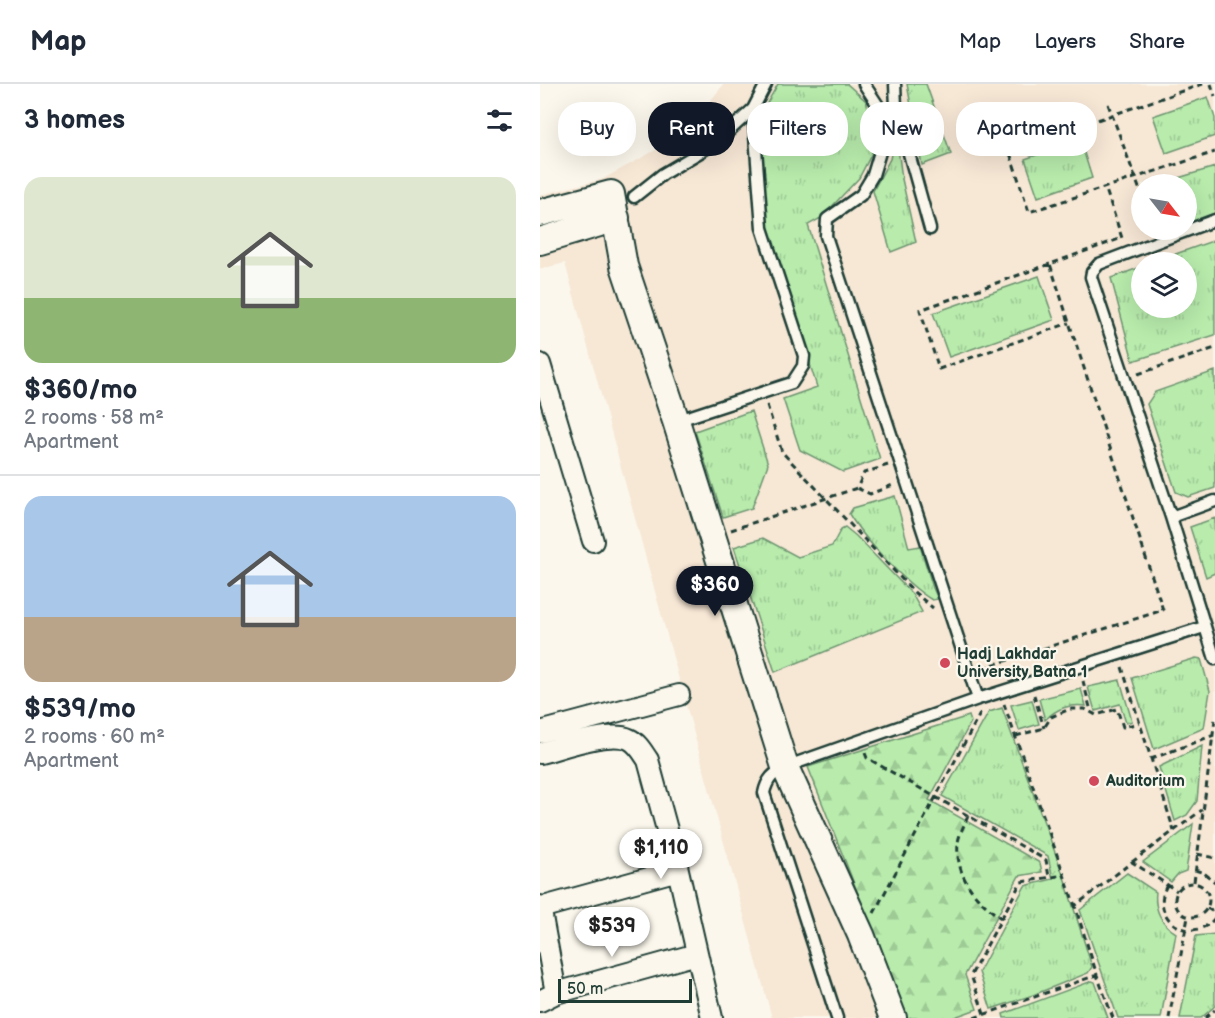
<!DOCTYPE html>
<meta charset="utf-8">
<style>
body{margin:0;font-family:"Balsamiq Sans",sans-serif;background:#f2f2f3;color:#1f2937;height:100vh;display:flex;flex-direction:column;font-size:22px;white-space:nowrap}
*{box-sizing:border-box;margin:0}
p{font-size:20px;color:#747a83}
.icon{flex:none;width:33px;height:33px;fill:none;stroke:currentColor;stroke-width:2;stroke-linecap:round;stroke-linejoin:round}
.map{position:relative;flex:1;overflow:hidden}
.panel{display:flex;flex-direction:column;background:#fff;width:540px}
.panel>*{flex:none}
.guide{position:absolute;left:18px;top:18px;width:567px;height:54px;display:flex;gap:12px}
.needle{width:39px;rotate:121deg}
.tools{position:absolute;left:591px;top:90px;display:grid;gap:12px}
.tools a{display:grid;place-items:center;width:66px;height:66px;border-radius:50%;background:#fff;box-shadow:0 6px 24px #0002;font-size:30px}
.scale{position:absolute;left:18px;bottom:15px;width:134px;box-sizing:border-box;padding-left:6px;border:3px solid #1f3d34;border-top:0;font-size:16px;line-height:21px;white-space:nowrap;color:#1f3d34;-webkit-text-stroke:4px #fbf7ec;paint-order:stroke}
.price{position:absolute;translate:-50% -51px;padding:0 14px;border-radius:21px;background:#fff;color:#222;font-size:20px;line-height:39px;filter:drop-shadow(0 2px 3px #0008)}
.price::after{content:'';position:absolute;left:50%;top:36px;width:18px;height:14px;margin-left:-9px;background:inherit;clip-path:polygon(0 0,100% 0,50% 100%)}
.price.on{background:#111827;color:#fff}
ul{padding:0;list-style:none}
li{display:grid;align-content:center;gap:12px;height:318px;padding:0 24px}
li+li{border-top:2px solid #e0e1e3}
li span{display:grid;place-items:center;height:186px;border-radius:18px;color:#555}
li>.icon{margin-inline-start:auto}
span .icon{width:108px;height:108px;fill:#fffc;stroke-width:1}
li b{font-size:26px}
h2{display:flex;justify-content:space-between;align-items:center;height:72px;padding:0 24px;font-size:26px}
.tag{padding:0 21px;border-radius:24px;background:#fff;box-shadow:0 6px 24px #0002;font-size:21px;line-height:54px}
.tag.on{background:#111827;color:#fff}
header{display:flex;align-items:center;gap:36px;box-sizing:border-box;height:84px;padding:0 30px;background:#fff;border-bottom:2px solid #e0e1e3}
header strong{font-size:28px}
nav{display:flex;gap:33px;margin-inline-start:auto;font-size:21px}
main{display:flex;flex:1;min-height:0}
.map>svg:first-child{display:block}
.built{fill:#f7e7d5;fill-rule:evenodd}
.grass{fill:url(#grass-tufts);stroke:#6c9470;stroke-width:1.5}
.forest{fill:url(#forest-firs);stroke:#6c9470;stroke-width:1.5}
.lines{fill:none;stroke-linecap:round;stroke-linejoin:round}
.service-casing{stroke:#1f3d34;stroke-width:15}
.minor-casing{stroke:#1f3d34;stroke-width:24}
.tertiary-casing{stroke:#1f3d34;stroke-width:30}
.path{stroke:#1f3d34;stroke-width:3;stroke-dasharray:6 4.5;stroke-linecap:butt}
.service{stroke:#fbf7ec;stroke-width:10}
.minor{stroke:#fbf7ec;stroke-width:20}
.tertiary{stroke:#fbf7ec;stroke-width:26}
.poi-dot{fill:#d1495b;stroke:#fbf7ec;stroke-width:2}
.labels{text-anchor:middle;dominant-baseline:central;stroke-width:4.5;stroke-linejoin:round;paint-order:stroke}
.poi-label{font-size:16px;font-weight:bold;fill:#1f3d34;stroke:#fbf7ec;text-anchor:start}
</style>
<header>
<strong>Map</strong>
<nav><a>Map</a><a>Layers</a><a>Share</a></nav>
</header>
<main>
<section class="panel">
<h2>3 homes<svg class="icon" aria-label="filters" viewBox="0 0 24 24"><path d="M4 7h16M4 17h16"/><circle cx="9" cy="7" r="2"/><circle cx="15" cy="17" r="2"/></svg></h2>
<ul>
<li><span style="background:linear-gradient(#dfe7d0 65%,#8fb573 0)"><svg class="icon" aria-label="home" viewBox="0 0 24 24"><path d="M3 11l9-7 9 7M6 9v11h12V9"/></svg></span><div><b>$360/mo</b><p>2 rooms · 58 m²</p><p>Apartment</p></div></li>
<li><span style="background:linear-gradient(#a9c7e8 65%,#b9a48a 0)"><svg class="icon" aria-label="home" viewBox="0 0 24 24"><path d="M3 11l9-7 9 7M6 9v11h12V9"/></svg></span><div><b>$539/mo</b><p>2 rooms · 60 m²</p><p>Apartment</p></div></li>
</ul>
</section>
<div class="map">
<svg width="675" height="934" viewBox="0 0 675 934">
<defs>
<pattern id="grass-tufts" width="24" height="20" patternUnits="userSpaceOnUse" patternTransform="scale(1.5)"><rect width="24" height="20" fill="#b8ebac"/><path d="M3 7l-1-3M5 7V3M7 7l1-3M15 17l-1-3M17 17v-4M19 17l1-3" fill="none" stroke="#9eca95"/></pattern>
<pattern id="forest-firs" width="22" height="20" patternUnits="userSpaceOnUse" patternTransform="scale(1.5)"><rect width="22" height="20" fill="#b8ebac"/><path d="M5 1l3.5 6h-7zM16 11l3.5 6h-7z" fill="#9eca95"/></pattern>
</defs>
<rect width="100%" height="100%" fill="#fbf7ec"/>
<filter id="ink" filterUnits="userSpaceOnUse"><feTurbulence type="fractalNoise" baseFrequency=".0167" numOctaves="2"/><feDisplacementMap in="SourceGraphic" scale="12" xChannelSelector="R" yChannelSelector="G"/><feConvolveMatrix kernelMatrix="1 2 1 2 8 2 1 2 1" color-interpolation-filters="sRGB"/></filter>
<g filter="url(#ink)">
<path class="built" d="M 184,0 L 675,0 L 675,934 L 232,934 L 25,179 L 0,185 L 0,111 L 63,95 L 143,51 ZM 602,100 L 646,100 L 646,146 L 602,146 ZM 602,178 L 646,178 L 646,224 L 602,224 Z"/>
<path class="grass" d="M 238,0 L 307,0 L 326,17 L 330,30 L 334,65 L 319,94 L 281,134 L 268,141 L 340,375 L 303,388 L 260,366 L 243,315 L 277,303 L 225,135 L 219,33 Z
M 367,0 L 386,0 L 411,70 L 382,81 Z
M 668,13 L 675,34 L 675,52 L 626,69 L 613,32 Z
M 356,49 L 362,95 L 376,158 L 351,168 L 333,107 L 350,75 Z
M 540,56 L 552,94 L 498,113 L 485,75 Z
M 675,83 L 675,129 L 647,139 L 646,100 L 618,100 Z
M 675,156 L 675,251 L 593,277 L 571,194 L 601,183 L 602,224 L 646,224 L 646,178 L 613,178 Z
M 499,192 L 514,236 L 409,273 L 393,229 Z
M 675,287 L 675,404 L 648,413 L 636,408 L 607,320 L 615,308 Z
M 211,327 L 228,380 L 212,424 L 183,433 L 155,347 Z
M 355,412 L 369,464 L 380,462 L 393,504 L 398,515 L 392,516 C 367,501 324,455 309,430 L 313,424 Z
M 675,434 L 675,489 L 666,493 L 650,443 Z
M 305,443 L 316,452 L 372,510 L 382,528 L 235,588 L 194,463 L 223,454 L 258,473 L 292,462 L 301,445 Z
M 656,574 L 661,575 L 670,607 L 664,644 L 614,665 L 592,594 Z
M 580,596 L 592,637 L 586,639 L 580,620 L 555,627 L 548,603 Z
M 541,605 L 546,622 C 529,620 517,624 505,636 L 499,615 Z
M 492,616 L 499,640 L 479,646 L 471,621 Z
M 462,624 L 524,793 L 552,883 L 548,889 L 493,911 L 451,925 L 439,888 L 485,802 L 513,795 L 508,772 L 402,712 L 449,628 Z
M 662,662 L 657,717 L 647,731 L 635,737 L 619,683 Z
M 653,740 L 646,787 L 638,790 L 631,798 L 603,778 Z
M 587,789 L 616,808 C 614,825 621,840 636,849 L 621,934 L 578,934 L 540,826 Z
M 675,850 L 675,922 L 661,934 L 640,934 L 656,852 Z
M 552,897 L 555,898 L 568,934 L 464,934 L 463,930 Z"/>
<path class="forest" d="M 429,632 L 431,638 L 389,716 L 500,779 L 502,788 L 479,792 L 425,891 L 437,925 L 412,934 L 367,934 L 268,683 Z"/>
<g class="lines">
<g class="service-casing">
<path id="service" d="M 324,0 L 341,26 L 343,58 L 333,91 L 321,111 L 287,135 L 286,152 L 438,615
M 355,0 L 356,23 L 390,145
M 94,113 L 123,90 L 177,58 L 213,25 L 226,0
M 675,136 L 559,180 L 552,188 L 551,193 L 631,433 L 675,575
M 136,337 L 252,299 L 263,282 L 264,272 L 222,144 L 213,25
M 631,433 L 675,417
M 297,934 L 224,709 C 227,695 233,690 245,683 L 438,615 L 664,543"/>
</g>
<g class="minor-casing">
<path id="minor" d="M 0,280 L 53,457
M 0,648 L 139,611
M 0,669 C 21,664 69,646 89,655 C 98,659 103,669 108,676 L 138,786 L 172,934
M 0,822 L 16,909
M 0,824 L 138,786
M 0,917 L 16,909 L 157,870"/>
</g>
<g class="tertiary-casing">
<path id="tertiary" d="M 0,129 L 71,110 L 84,182 L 136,337 L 245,683 L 321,851 L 353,934
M 0,157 L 76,134"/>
</g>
<path class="path" d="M 663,0 L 469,66 L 489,128 L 675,68
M 671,0 L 675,12
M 568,20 L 602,112
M 510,180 L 380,226 L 399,285 L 529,239
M 598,290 L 675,264
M 227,321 L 242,368 L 375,509 L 393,524
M 348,381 L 324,389 L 317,404 L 330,410 L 353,401
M 191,446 L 317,404
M 582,583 L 634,747
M 443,584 L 623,526 L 510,180 L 582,154 L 565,103
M 543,597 L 551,627
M 494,611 L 504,644
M 464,620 L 535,822
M 476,652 L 504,644 L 511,633 L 530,625 L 545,625 L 556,631 L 577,625 L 583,643 L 599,639
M 325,669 L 327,674 L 506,776 L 509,793
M 611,675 L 674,651
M 428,732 C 425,740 419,750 418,759 C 415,793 436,816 461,834
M 657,770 L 675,774
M 592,778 L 662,726
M 655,786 L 664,789 L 675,798
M 654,798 L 675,635
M635 816a17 17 0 1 1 34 0a17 17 0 1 1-34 0Z
M 627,801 C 608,834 651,863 675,834
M 667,824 L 675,829
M 334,829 L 441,628
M 444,930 L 431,891 L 481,798 L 524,791
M 434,934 L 557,891
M 573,934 L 557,891 L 535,822 L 592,778 L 637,807
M 629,934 L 648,833
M 665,934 L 675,926"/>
<use href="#service" class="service"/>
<use href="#minor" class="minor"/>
<use href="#tertiary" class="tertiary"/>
</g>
</g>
<g class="poi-dot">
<circle cx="405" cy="579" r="6"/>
<circle cx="554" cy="697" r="6"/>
</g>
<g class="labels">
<g class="poi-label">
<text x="417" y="570">Hadj Lakhdar<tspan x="417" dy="18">University Batna 1</tspan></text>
<text x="566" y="697">Auditorium</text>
</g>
</g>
</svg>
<div class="tools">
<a><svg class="needle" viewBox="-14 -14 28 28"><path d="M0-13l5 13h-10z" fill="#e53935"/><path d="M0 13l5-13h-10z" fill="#747a83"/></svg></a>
<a><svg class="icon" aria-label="layers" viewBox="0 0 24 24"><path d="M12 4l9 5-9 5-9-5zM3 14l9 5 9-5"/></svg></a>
</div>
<div class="scale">50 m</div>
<b class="price on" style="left:175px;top:533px">$360</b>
<b class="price" style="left:121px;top:796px">$1,110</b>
<b class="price" style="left:72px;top:874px">$539</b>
<div class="guide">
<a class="tag">Buy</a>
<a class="tag on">Rent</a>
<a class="tag">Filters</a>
<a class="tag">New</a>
<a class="tag">Apartment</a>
</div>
</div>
</main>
